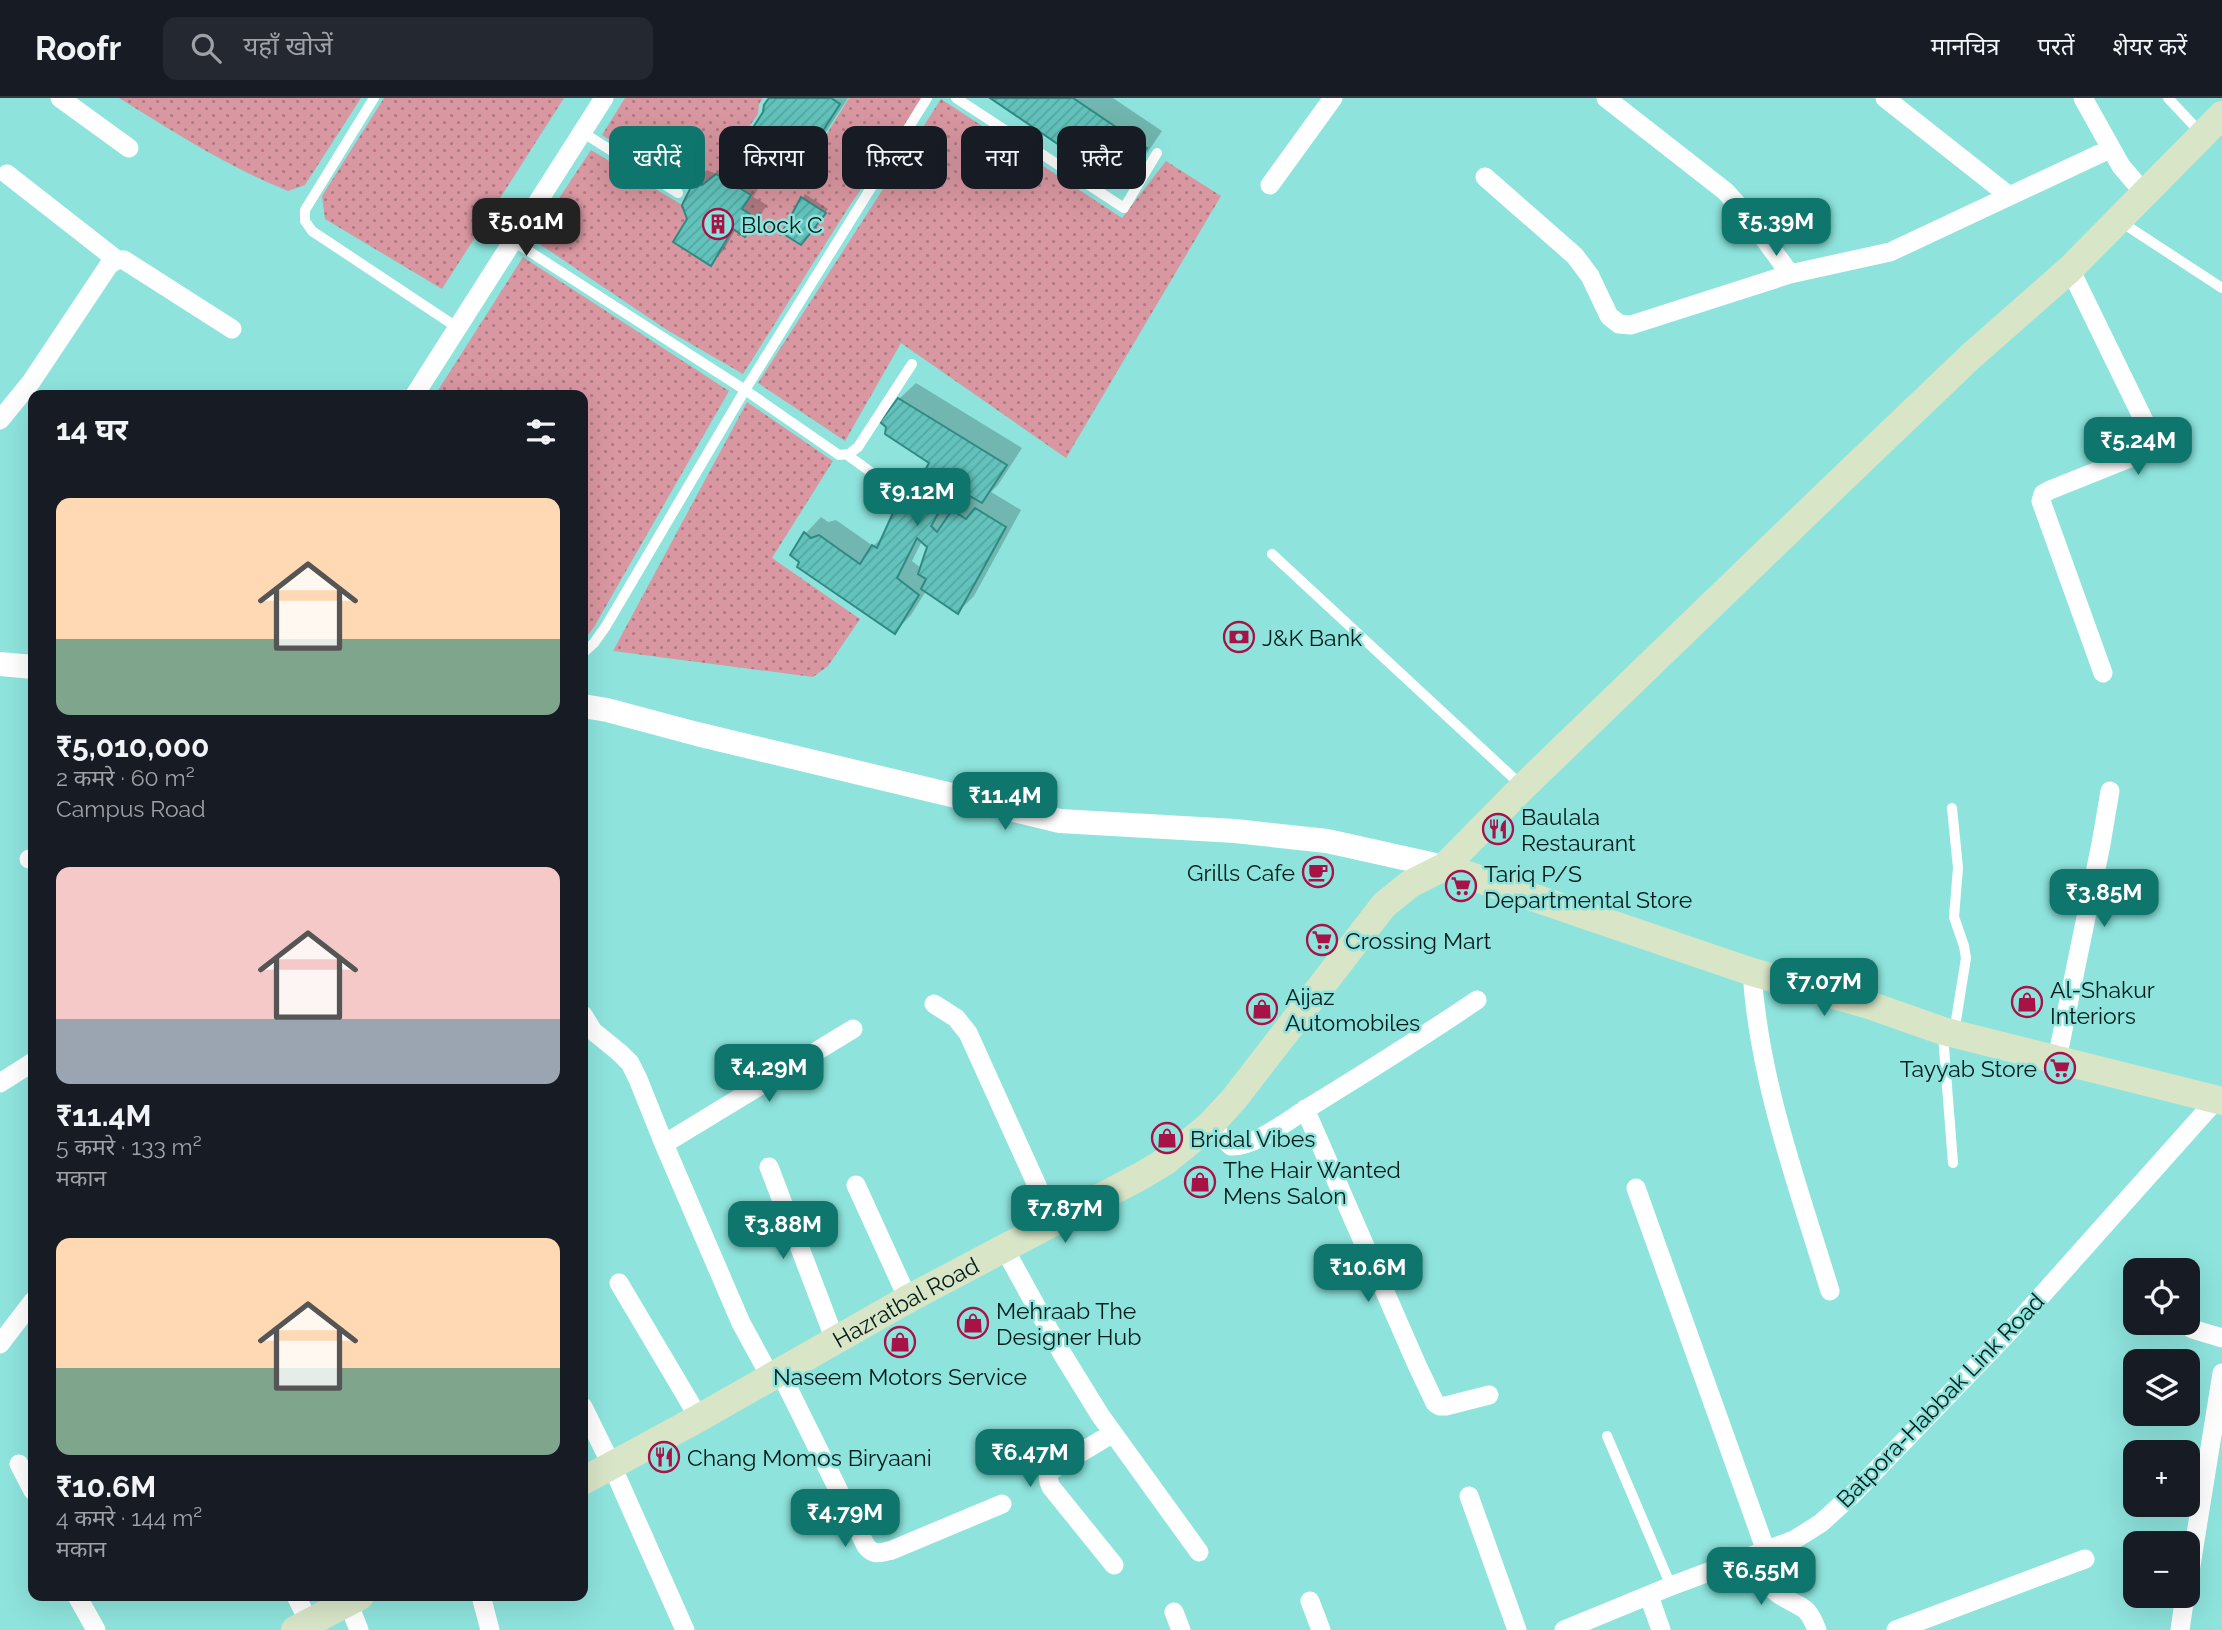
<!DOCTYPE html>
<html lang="hi">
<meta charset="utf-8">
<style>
body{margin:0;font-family:Raleway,"Noto Sans Devanagari",sans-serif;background:#242831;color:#f1f3f6;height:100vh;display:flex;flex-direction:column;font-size:26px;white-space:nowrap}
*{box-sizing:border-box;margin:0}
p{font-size:23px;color:#9ea1a6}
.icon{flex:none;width:38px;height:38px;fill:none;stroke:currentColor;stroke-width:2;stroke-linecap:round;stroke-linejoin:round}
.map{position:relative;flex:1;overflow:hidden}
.side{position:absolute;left:28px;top:292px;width:560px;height:1211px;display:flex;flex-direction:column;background:#171b24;border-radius:14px;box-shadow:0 7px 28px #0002}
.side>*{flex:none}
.banner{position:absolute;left:609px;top:28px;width:665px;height:63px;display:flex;gap:14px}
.tools{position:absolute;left:2123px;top:1160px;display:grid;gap:14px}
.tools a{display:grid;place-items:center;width:77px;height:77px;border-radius:14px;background:#171b24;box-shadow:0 7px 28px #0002;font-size:35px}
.price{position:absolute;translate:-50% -60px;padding:0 16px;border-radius:14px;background:#0f766e;color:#fff;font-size:23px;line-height:46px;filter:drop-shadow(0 2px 4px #0008)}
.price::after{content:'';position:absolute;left:50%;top:42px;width:21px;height:16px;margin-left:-10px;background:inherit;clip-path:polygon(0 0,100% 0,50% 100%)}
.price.on{background:#222;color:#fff}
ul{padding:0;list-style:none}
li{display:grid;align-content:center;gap:14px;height:371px;padding:0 28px}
li span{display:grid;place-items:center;height:217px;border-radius:14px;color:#555}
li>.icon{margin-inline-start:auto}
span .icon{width:126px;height:126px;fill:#fffc;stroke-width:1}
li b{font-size:30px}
h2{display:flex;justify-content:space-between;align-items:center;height:84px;padding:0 28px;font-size:30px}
.pill{padding:0 24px;border-radius:14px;background:#171b24;box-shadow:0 7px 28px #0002;font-size:24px;line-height:63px}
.pill.on{background:#0f766e;color:#fff}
header{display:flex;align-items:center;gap:42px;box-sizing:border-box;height:98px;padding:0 35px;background:#171b24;border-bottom:2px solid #363941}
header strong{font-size:33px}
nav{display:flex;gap:38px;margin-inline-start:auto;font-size:24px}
.search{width:490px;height:63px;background:#242831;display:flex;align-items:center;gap:18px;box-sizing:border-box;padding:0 24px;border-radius:14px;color:#9ea1a6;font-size:26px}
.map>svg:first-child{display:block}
.grass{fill:url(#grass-dots)}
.shadow{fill:#0003;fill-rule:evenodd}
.building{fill:url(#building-hatch);stroke:#308a84;stroke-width:2}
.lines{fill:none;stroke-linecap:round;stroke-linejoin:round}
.service{stroke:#fff;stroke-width:10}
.minor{stroke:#fff;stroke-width:19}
.tertiary{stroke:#fff;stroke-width:24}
.secondary{stroke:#d8e5c7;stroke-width:28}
.labels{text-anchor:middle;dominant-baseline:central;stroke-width:5;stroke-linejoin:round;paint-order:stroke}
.poi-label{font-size:23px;fill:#021c1b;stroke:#8ee4dd;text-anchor:start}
.street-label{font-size:23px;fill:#021c1b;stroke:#8ee4dd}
</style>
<header>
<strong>Roofr</strong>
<div class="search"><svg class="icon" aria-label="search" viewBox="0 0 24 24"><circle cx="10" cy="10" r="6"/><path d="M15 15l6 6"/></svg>यहाँ खोजें</div>
<nav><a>मानचित्र</a><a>परतें</a><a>शेयर करें</a></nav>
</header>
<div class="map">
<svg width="2222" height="1532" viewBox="0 0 2222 1532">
<defs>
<pattern id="grass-dots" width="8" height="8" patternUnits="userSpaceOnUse" patternTransform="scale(1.75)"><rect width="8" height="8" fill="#d997a1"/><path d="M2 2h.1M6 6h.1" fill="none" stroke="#ae7a82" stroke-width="1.8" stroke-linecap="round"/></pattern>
<pattern id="building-hatch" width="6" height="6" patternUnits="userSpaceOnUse" patternTransform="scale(1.75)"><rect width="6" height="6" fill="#63c3bc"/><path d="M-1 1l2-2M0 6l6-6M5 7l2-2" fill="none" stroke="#54a7a1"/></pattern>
</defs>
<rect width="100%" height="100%" fill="#8ee4dd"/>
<path class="grass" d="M 119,0 L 361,0 L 305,87 L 288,93 C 228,69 174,34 119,0 Z
M 384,0 L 564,0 L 442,191 L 325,121 L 322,98 Z
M 625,0 L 763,0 L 759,6 L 758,16 L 744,36 L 779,59 L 791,44 L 815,55 L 849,0 L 925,0 L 850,107 L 743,276 L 667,232 L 532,141 L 591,52 L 682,107 L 687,121 L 673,144 L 711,167 L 733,131 L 745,138 L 756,120 L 742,111 L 751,97 L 716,76 L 702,87 L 694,83 L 686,88 L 602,37 Z
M 941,1 L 1122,120 L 1166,63 L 1221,98 L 1066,360 L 901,245 L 845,343 L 758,285 Z
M 523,159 L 729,293 L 594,529 L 584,542 L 583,298 L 435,297 Z
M 747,304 L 833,363 L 772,460 L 860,521 L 828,568 L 813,579 L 613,553 Z"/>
<path class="shadow" d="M 771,0 L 848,0 L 826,34 L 810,51 L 793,40 L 780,53 Z
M 993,0 L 1113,0 L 1162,33 L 1137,70 L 1121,87 Z
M 729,65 L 762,85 L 753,99 L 767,107 L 756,124 L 744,136 L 736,131 L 723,153 L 711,165 L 689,121 L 695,84 L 707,72 L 716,76 Z
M 805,96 L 828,111 L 804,141 L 784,135 Z
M 916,285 L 1022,350 L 998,387 L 991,394 L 1021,412 L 974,498 L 958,514 L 926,493 L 911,517 L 895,534 L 805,436 L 821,419 L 828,424 L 836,422 L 873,448 L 886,436 L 911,389 L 927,373 L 932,365 L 899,301 ZM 958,390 L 970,396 L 951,416 L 946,411 ZM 922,443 L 929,448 L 921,470 L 912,463 Z"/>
<path class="building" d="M 769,0 L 831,0 L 840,6 L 810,53 L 790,40 L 780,55 L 749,36 L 763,14 L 764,7 Z
M 990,0 L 1073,0 L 1147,50 L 1121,89 Z
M 716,76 L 751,97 L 742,111 L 756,120 L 745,139 L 733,131 L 711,168 L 673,144 L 687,121 L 682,107 L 694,83 L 702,87 Z
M 801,99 L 826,115 L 801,147 L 782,135 Z
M 898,300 L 1007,367 L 982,405 L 954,389 L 931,428 L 937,434 L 952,412 L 966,421 L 975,410 L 1006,429 L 958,516 L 921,491 L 926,481 L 918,476 L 927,449 L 917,440 L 897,480 L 919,497 L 895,536 L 797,469 L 799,464 L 790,457 L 804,434 L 811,440 L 819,437 L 860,466 L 872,447 L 877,450 L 892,417 L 910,388 L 916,388 L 929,365 L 885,336 L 886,329 L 880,324 Z"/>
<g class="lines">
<path class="service" d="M 374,0 L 305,112 L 305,123 L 312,133 L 458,230
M 956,0 L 1124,110 L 1157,55
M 2168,0 L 2200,34
M 582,34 L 678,95
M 2121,124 L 2222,190
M 513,143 L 745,292 L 839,357 L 849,356 L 858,349 L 912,266
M 846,356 L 897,393
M 1272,456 L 1520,686
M 583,555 L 594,545 L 606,528 L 745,292 L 927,0
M 1952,710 L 1958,770 L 1954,819 L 1964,848 L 1966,860 L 1954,935
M 1943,937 L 1953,1065
M 1607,1338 L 1671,1488"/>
<path class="minor" d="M 60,0 L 129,50
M 1606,0 L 1725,93 L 1747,117 L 1790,176
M 1885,0 L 2008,97
M 2083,0 L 2121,68 L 2144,95
M 7,76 L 117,162
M 1485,79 L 1575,158 L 1590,178 L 1609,218 L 1619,226 L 1631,227 L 1790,176 L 1890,154 L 2110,51
M 1270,87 L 1333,0
M 2070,171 L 2149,333 C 2150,347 2146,351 2135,358 L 2050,392 L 2043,396 L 2041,403 L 2103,575
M 414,298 L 604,0
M 0,322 L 31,284 L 109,167 L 117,162 L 124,162 L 232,231
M 29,761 L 33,761
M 1752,874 C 1759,984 1798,1088 1830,1193
M 934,906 L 956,920 L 968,935 L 1054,1125
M 583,917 L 593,933 L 620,955 L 630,965 L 638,981 L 664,1046 L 741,1225 L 771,1280
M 2057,961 L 2101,746 L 2110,693
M 0,985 L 33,964
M 1305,1011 L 1417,1267 L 1435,1305 L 1440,1308 L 1446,1308 L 1489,1297
M 1210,1027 L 1231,1048 C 1255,1049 1288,1022 1308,1010 C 1365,975 1421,940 1477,902
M 664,1046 L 853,931
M 769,1069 L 835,1242
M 856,1087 L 908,1201
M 1636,1090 L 1766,1453
M 1004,1150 L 1063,1257 L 1100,1317 L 1199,1454
M 619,1185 L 699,1320
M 2192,1231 L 2222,1240
M 0,1246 L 33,1203
M 780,1274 L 866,1448 C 874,1458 880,1455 892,1452 L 1002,1406
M 583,1309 L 612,1368 L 685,1532
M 1113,1335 L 1055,1370 C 1047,1376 1047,1380 1051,1389 L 1114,1467
M 19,1366 L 33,1393
M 1469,1398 L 1517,1532
M 1752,1458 C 1759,1471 1765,1486 1777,1495 C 1799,1511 1806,1503 1817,1532
M 2188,1486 L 2222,1275
M 77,1498 L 96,1532
M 296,1498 L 309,1524
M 481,1498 L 490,1532
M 1649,1498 L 1661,1532
M 1310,1503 L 1321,1532
M 348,1504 L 359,1532
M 1174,1514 L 1181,1532
M 1564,1532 L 1671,1488 L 1794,1442 L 1821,1425 L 1855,1394 L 2009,1234 L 2216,1002
M 1896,1532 L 2085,1461
M 2180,1532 L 2185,1498"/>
<path class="tertiary" d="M 0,566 L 33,569
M 583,608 L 607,612 L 697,636 L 1060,723 L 1235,733 L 1327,743 L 1444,769"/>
<g class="secondary">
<path d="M 1444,769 L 1752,874 L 1869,907 L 1943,933 L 2222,1003"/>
<path id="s1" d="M 583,1383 L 699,1320 L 908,1201 L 1141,1078 L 1166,1063 L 1210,1027 L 1234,1001 L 1384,807 L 1410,786 L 1444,769 L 1523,689 L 1836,387 L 1970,259 L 2070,171 L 2222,17"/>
<path d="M 295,1532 L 360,1498"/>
</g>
</g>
<defs>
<g id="building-ring" transform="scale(1.575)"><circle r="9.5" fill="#8ee4dd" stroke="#a81246" stroke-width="1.5"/><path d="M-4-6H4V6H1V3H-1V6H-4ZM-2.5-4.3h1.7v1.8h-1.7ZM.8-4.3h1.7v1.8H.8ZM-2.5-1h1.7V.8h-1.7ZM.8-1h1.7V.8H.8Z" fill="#a81246"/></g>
<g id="bank-ring" transform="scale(1.575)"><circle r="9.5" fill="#8ee4dd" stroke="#a81246" stroke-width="1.5"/><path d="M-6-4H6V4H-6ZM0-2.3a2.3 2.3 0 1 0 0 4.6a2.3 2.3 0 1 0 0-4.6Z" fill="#a81246"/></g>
<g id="restaurant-ring" transform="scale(1.575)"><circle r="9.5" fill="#8ee4dd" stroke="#a81246" stroke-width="1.5"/><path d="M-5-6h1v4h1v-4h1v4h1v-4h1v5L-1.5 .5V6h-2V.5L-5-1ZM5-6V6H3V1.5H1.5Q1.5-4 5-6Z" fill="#a81246"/></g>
<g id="cafe-ring" transform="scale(1.575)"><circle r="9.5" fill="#8ee4dd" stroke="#a81246" stroke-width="1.5"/><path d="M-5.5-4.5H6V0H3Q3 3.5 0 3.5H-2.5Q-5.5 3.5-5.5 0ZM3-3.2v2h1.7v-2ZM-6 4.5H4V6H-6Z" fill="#a81246"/></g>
<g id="supermarket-ring" transform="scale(1.575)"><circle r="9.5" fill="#8ee4dd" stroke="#a81246" stroke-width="1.5"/><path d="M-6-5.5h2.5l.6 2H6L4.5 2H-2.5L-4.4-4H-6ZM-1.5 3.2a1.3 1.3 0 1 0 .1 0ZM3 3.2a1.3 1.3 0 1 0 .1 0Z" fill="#a81246"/></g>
<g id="shop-ring" transform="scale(1.575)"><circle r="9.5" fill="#8ee4dd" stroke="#a81246" stroke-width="1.5"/><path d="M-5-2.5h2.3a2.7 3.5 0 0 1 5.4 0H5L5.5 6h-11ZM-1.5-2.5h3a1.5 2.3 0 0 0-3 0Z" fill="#a81246"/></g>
</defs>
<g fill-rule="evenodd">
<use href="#building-ring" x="718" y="126"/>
<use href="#bank-ring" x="1239" y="539"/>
<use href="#restaurant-ring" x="1498" y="731"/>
<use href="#cafe-ring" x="1318" y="774"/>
<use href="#supermarket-ring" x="1461" y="788"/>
<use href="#supermarket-ring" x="1322" y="842"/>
<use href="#shop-ring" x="2027" y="904"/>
<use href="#shop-ring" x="1262" y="911"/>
<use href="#supermarket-ring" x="2060" y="970"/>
<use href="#shop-ring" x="1167" y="1040"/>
<use href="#shop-ring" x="1200" y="1084"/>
<use href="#shop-ring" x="973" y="1225"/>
<use href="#shop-ring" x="900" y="1244"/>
<use href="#restaurant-ring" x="664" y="1359"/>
</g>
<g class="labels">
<g class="poi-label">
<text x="741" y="126">Block C</text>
<text x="1262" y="539">J&amp;K Bank</text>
<text x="1521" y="718">Baulala<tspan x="1521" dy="26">Restaurant</tspan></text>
<text x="1295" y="774" text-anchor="end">Grills Cafe</text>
<text x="1484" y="775">Tariq P/S<tspan x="1484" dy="26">Departmental Store</tspan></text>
<text x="1345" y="842">Crossing Mart</text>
<text x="2050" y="891">Al-Shakur<tspan x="2050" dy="26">Interiors</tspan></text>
<text x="1285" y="898">Aijaz<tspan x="1285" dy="26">Automobiles</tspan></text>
<text x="2037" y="970" text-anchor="end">Tayyab Store</text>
<text x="1190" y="1040">Bridal Vibes</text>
<text x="1223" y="1071">The Hair Wanted<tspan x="1223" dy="26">Mens Salon</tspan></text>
<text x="996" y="1212">Mehraab The<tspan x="996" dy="26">Designer Hub</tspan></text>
<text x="900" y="1278" text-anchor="middle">Naseem Motors Service</text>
<text x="687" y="1359">Chang Momos Biryaani</text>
</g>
<g class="street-label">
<text stroke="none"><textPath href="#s1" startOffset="369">Hazratbal Road</textPath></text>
<text transform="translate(1940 1302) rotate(-46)">Batpora-Habbak Link Road</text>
</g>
</g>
</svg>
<div class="tools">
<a><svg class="icon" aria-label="locate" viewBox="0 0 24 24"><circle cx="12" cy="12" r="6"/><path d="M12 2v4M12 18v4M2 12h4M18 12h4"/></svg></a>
<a><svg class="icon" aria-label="layers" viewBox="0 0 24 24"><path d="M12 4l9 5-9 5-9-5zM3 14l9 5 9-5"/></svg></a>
<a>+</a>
<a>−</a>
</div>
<b class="price on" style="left:526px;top:160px">₹5.01M</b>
<b class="price" style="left:1776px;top:160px">₹5.39M</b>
<b class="price" style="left:2138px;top:379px">₹5.24M</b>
<b class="price" style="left:917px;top:430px">₹9.12M</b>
<b class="price" style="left:1005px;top:734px">₹11.4M</b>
<b class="price" style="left:2104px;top:831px">₹3.85M</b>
<b class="price" style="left:1824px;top:920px">₹7.07M</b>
<b class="price" style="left:769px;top:1006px">₹4.29M</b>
<b class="price" style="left:1065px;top:1147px">₹7.87M</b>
<b class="price" style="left:783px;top:1163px">₹3.88M</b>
<b class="price" style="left:1368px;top:1206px">₹10.6M</b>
<b class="price" style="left:1030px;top:1391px">₹6.47M</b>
<b class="price" style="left:845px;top:1451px">₹4.79M</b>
<b class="price" style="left:1761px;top:1509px">₹6.55M</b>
<div class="banner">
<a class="pill on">खरीदें</a>
<a class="pill">किराया</a>
<a class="pill">फ़िल्टर</a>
<a class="pill">नया</a>
<a class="pill">फ़्लैट</a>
</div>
<section class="side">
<h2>14 घर<svg class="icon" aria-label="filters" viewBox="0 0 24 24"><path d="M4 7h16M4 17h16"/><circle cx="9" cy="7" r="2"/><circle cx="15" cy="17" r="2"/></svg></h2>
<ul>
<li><span style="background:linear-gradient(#ffd9b3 65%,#7fa58c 0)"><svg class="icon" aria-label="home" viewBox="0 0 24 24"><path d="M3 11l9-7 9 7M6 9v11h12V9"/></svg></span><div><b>₹5,010,000</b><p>2 कमरे · 60 m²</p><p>Campus Road</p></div></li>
<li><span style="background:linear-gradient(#f6c9c9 70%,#9aa5b1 0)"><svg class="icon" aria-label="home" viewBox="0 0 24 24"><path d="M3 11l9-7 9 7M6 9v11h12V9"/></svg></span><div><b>₹11.4M</b><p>5 कमरे · 133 m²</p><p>मकान</p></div></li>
<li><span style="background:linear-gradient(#ffd9b3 60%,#7fa58c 0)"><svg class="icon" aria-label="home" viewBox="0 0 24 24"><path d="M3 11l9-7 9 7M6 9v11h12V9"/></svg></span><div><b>₹10.6M</b><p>4 कमरे · 144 m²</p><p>मकान</p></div></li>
</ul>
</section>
</div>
